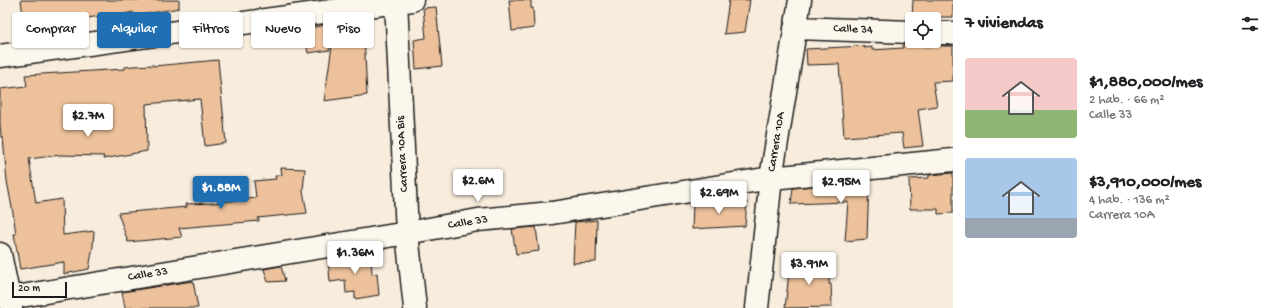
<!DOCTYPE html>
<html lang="es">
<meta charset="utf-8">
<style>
body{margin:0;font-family:"Gochi Hand",sans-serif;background:#f6f6f6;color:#202124;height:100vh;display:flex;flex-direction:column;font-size:15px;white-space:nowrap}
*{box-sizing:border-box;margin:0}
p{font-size:13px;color:#757577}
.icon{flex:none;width:22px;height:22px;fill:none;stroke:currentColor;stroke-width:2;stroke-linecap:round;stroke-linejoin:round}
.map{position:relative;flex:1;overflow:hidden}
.details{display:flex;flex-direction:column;background:#fff;width:320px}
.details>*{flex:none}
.top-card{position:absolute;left:12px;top:12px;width:380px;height:36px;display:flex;gap:8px}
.tools{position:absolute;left:905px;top:12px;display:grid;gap:8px}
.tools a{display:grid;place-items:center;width:36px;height:36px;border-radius:4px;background:#fff;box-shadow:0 1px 3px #0004;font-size:20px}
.scale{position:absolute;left:12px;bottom:10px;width:55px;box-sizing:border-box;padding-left:4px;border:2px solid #1c1c1c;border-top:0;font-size:11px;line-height:14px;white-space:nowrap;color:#1c1c1c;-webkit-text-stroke:3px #fbf7ec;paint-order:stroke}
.price{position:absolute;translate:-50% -34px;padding:0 9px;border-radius:4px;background:#fff;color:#222;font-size:13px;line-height:26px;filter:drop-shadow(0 1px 2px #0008)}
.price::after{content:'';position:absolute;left:50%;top:24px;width:12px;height:9px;margin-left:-6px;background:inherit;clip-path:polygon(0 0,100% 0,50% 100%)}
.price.current{background:#1f6fb2;color:#fff}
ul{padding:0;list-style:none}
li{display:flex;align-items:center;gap:12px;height:100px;padding:0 12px}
li span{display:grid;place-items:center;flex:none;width:112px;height:80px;border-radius:4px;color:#555}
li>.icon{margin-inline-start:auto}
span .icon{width:48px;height:48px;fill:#fffc;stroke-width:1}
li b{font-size:17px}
h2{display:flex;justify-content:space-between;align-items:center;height:48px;padding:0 12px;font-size:17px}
.pill{padding:0 14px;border-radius:4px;background:#fff;box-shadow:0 1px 3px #0004;font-size:14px;line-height:36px}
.pill.current{background:#1f6fb2;color:#fff}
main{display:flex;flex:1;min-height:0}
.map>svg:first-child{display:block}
.building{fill:#ecc19b;stroke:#1c1c1c}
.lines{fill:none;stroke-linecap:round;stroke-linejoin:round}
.minor-casing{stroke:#1c1c1c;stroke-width:25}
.minor{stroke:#fbf7ec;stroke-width:22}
.labels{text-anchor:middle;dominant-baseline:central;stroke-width:3.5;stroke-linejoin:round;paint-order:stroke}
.street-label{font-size:12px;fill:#1c1c1c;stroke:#fbf7ec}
</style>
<main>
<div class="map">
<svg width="953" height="308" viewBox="0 0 953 308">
<rect width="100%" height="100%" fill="#f8ecdc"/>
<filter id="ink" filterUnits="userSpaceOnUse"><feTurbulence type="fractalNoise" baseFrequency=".025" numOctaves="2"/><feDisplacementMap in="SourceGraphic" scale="8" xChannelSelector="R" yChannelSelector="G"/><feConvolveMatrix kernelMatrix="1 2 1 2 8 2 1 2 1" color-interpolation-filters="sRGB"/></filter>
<g filter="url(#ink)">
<path class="building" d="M 21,0 L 179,0 L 179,8 L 134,16 L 133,12 L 115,16 L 115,14 L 74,20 L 76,33 L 26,40 Z
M 509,0 L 531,0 L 531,8 L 533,8 L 534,28 L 512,31 Z
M 729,0 L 750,0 L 745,32 L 724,34 Z
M 913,0 L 953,0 L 953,17 L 912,17 Z
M 436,7 L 442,66 L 416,69 L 414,40 L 426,38 L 423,8 Z
M 326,25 L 330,50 L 308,53 L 304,29 Z
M 364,35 L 367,95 L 324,101 L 333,39 Z
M 923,44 L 923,46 L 953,46 L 953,81 L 933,82 L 937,106 L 918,109 L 923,146 L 904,148 L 902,133 L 844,137 L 839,64 L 807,65 L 806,49 L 864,46 L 864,48 L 872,47 L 872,50 L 903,48 L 903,45 Z
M 218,60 L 226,143 L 205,146 L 200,99 L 146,104 L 147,151 L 103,159 L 104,156 L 60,155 L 29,159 L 36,203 L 62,199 L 63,235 L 94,231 L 93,246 L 89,269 L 64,274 L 64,262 L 20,269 L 14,234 L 16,234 L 13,213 L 7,181 L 3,137 L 1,137 L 0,123 L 0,89 L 27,86 L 25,75 L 125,69 L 125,67 L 133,66 L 154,65 L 154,66 Z
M 281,168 L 305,169 L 303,191 L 307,213 L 258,218 L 259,221 L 179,228 L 182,237 L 128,242 L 118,213 L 187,207 L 186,204 L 213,203 L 256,198 L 254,181 L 276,179 L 275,176 L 282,175 Z
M 953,173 L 953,213 L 938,214 L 938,209 L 910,209 L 909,179 L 929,178 L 929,175 Z
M 869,181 L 867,239 L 845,241 L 848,202 L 791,204 L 793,188 Z
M 747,202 L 745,226 L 692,229 L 693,204 L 712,203 L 712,204 Z
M 597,220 L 596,262 L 573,263 L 575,222 Z
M 536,227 L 539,251 L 516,254 L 512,229 Z
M 371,253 L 372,274 L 377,273 L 379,295 L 355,299 L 355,292 L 346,293 L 345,280 L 330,282 L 328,259 Z
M 830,262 L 829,284 L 831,284 L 832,307 L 785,308 L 790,264 Z
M 281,266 L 285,281 L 268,282 L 264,269 Z
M 193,281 L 198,308 L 125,308 L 122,292 Z"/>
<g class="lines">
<g class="minor-casing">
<path id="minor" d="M 396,0 L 407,233 L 415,308
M 795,28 L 912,32
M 934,33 L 953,33
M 0,56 L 412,0
M 0,254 L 11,308
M 9,298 L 407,233 L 478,220 L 552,213 L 771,178 L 953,160
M 757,308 L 771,178 L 800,0"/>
</g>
<use href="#minor" class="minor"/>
</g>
</g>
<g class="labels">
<g class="street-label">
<text transform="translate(853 30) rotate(2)">Calle 34</text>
<text transform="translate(777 142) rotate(-81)">Carrera 10A</text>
<text transform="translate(403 154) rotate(-93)">Carrera 10A Bis</text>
<text transform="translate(468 223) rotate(-9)">Calle 33</text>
<text transform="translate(148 275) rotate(-9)">Calle 33</text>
</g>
</g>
</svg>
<div class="tools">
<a><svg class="icon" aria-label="locate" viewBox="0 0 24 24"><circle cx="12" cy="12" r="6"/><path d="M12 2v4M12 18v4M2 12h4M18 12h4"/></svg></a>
</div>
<div class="scale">20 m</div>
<b class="price" style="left:88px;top:138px">$2.7M</b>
<b class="price" style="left:478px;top:203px">$2.6M</b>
<b class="price" style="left:841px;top:204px">$2.95M</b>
<b class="price current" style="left:221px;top:210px">$1.88M</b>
<b class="price" style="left:719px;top:215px">$2.69M</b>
<b class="price" style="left:355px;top:275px">$1.36M</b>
<b class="price" style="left:809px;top:286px">$3.91M</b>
<div class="top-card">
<a class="pill">Comprar</a>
<a class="pill current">Alquilar</a>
<a class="pill">Filtros</a>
<a class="pill">Nuevo</a>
<a class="pill">Piso</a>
</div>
</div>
<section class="details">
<h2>7 viviendas<svg class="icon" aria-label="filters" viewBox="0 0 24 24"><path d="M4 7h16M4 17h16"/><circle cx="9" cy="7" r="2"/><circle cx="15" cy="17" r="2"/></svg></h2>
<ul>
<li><span style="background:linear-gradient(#f6c9c9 65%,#8fb573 0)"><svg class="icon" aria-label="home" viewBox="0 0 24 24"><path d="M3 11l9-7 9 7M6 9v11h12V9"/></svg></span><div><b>$1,880,000/mes</b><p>2 hab. · 66 m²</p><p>Calle 33</p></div></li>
<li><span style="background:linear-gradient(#a9c7e8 75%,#9aa5b1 0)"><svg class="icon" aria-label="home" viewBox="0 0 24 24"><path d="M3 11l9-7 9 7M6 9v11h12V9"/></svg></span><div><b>$3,910,000/mes</b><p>4 hab. · 136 m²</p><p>Carrera 10A</p></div></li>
</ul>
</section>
</main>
